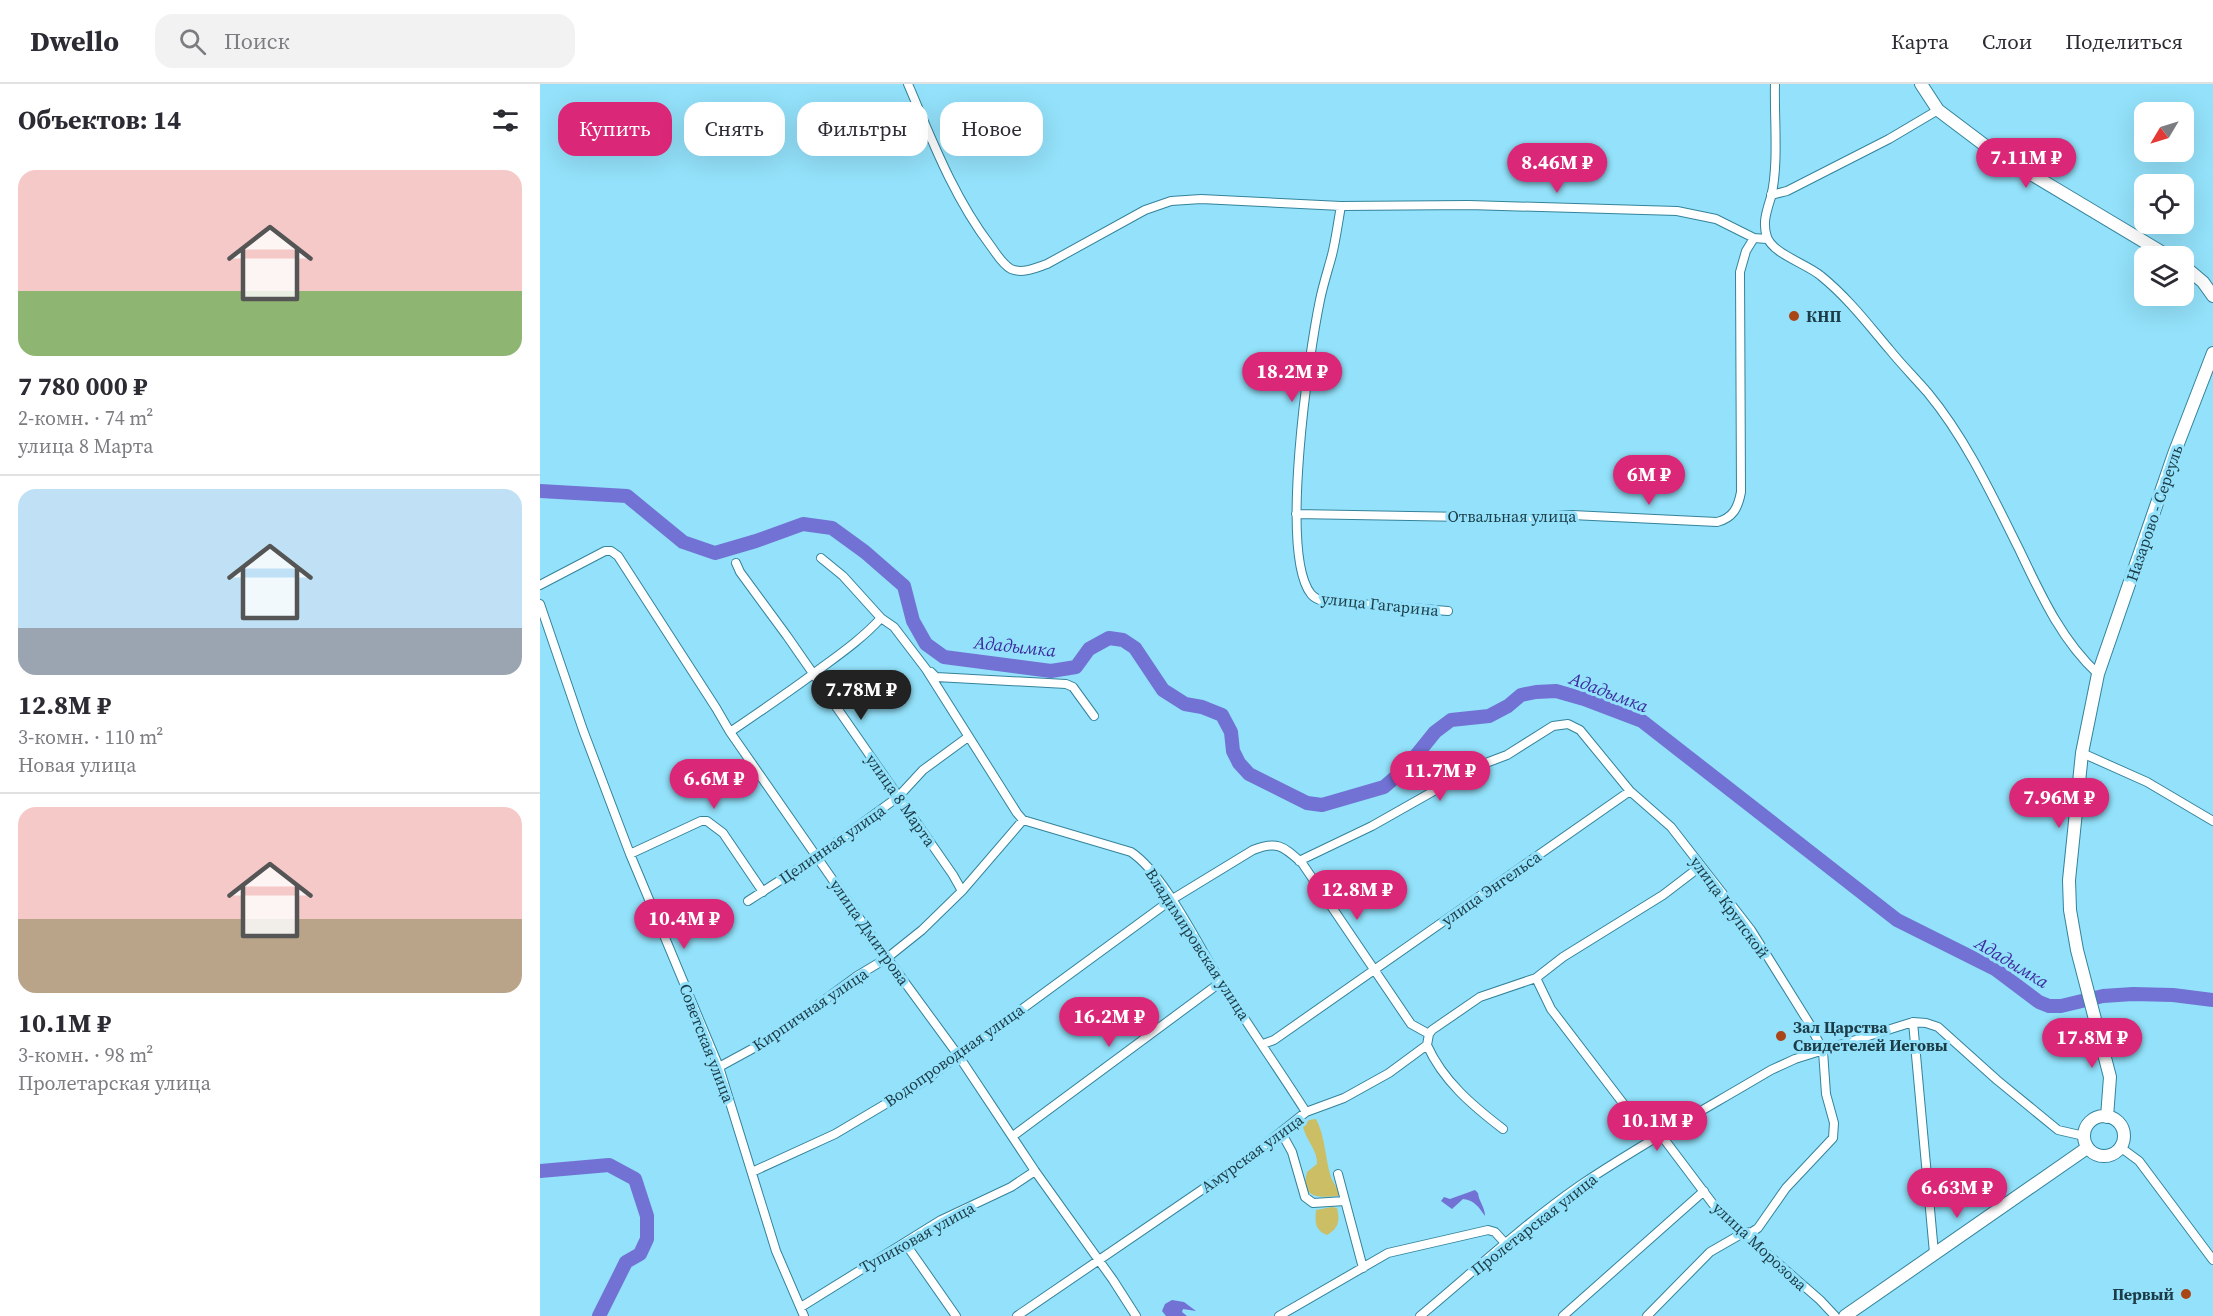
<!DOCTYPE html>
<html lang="ru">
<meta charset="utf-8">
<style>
body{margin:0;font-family:"Source Serif 4",serif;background:#f2f2f3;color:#2b2b33;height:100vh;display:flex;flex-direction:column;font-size:22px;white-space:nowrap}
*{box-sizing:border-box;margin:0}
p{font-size:20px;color:#7c7c81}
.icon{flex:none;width:33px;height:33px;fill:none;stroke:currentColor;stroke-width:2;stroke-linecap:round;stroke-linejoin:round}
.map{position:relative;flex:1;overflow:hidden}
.side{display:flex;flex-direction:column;background:#fff;width:540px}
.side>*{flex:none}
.guide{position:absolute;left:18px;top:18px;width:570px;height:54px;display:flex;gap:12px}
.needle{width:39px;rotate:232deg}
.controls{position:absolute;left:1594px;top:18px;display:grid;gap:12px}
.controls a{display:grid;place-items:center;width:60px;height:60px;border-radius:12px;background:#fff;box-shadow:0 6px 24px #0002;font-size:30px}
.price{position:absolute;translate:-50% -51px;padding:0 14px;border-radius:21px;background:#db2777;color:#fff;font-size:20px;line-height:39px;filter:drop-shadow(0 2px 3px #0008)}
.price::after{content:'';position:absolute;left:50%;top:36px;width:18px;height:14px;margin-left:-9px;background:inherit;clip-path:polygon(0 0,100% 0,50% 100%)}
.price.active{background:#222;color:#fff}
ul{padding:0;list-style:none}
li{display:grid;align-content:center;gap:12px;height:318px;padding:0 18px}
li+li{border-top:2px solid #e1e1e2}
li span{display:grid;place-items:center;height:186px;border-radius:18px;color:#555}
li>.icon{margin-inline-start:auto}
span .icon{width:108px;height:108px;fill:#fffc;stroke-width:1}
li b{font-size:26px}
h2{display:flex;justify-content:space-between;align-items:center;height:72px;padding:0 18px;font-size:26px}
.chip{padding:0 21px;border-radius:18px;background:#fff;box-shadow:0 6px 24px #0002;font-size:21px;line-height:54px}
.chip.active{background:#db2777;color:#fff}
header{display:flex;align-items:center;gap:36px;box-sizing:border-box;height:84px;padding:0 30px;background:#fff;border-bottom:2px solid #e1e1e2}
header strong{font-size:28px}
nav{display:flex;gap:33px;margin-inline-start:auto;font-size:21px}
.search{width:420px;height:54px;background:#f2f2f3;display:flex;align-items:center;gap:15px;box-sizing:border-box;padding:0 21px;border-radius:18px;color:#7c7c81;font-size:22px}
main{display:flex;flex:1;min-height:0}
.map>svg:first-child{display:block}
.green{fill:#cbbe64}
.water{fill:#7272d5}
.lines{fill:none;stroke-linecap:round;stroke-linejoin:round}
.river{stroke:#7272d5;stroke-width:14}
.street-casing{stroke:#34839b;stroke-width:10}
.secondary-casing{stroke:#34839b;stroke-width:14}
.street{stroke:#fff;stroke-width:8}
.secondary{stroke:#fff;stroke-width:12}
.poi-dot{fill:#aa4518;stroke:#93e1fa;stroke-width:2}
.labels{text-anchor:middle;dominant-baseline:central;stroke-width:6;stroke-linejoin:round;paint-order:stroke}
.poi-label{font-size:16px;font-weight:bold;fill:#1b3b46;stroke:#93e1fa;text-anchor:start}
.street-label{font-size:16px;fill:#1b3b46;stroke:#93e1fa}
.water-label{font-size:18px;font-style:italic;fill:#3c2ba0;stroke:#93e1fa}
</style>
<header>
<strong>Dwello</strong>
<div class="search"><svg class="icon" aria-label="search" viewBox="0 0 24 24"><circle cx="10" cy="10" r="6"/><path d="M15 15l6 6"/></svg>Поиск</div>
<nav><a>Карта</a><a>Слои</a><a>Поделиться</a></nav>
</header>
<main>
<section class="side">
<h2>Объектов: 14<svg class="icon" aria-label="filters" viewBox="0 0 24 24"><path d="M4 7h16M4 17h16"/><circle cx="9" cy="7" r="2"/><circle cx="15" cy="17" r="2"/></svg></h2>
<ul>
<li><span style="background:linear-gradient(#f6c9c9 65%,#8fb573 0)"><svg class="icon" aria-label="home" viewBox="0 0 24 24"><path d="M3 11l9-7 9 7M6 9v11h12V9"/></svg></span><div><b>7 780 000 ₽</b><p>2-комн. · 74 m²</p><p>улица 8 Марта</p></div></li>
<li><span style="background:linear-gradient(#bfe0f5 75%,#9aa5b1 0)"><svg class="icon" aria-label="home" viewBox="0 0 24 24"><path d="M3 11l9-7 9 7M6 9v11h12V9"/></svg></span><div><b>12.8M ₽</b><p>3-комн. · 110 m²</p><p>Новая улица</p></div></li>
<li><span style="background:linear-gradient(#f6c9c9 60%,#b9a48a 0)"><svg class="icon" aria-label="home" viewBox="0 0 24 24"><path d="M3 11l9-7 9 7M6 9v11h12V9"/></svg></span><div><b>10.1M ₽</b><p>3-комн. · 98 m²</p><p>Пролетарская улица</p></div></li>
</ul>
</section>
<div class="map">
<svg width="1673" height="1232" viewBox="0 0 1673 1232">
<rect width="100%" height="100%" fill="#93e1fa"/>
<path class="green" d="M 776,1035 C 785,1052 785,1072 790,1090 C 792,1099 798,1103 800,1111 L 798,1112 C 778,1114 760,1114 767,1088 L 777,1080 C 778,1067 766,1056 763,1043 L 769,1036 Z
M 792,1123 L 797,1124 C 800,1137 799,1144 787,1151 C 775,1146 775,1139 776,1126 Z"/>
<path class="water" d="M 935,1106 L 938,1109 C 939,1118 945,1123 945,1132 C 939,1124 935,1116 923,1115 L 912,1125 L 901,1117 L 904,1113 L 910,1115 Z
M 632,1216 L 644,1218 L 656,1227 L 643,1225 L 642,1228 L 647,1232 L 626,1232 L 622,1227 L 625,1220 Z"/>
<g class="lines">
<path class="river" d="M 0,407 L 87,412 L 143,458 L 175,469 L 216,457 L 263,440 L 292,444 L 325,468 L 364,502 L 373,537 L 386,560 L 404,573 L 511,587 L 536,583 L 549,565 L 569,554 L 583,556 L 595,564 L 623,606 L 645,620 L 662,623 L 682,631 L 691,648 L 693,667 L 699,679 L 709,690 L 767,719 L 782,721 L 844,703 L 866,684 L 895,648 L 911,636 L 949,632 L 968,622 L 981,611 L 996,608 L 1016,607 L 1044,615 L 1102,637 L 1357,836 L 1455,885 L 1499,918 L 1509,922 L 1521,922 L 1563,912 L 1593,910 L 1633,911 L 1673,916
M 0,1087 L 69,1081 L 95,1095 L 107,1132 L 107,1155 L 100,1170 L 86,1178 L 59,1232"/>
<g class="street-casing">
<path id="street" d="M 368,0 C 392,56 413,112 450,161 C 456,169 462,180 471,185 C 483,190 495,184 507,180 L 605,126 L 631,117 L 661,115 L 801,122 L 929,121 L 1137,127 L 1176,135 L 1214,154 L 1227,155
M 1235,0 C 1234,34 1239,81 1231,113 C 1227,126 1222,139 1227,153 C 1233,170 1267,180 1281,192 C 1307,213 1327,239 1349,265 C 1361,280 1375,294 1388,309 C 1426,355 1452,411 1479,465 C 1500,509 1521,556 1558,590
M 1231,111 L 1247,107 L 1349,55 L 1398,26
M 801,122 C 798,138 796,155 792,171 C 788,186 783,201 780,216 C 769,269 739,470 771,510 C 774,514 778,515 782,517 L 908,527
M 756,430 L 984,434 L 1032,431 L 1177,438 C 1193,434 1198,424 1201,408 L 1200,188 L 1206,167 L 1214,154
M 281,474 L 303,492 L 341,534 L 354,543 L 386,585 L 477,729 L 483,736 L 591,768 C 624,790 657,859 679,895 C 707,940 738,984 766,1028
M 196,479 L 200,488 L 247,552 L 413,791 L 422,807
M 0,501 L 65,467 L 71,467 L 78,472 L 176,624 L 190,648 L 347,874 L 418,971 L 495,1087 L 573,1196 L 596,1232
M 0,520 L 43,646 L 90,770 L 179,983 L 236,1167 L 264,1232
M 391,588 L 396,593 L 526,600 L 533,603 L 554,632
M 190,648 C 218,629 246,610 273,590 C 297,572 321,556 341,534
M 1542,669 L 1607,698 L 1673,737
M 90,770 L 161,737 L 167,737 L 183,749 L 223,808
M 759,777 L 832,742 L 938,682 L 967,671 L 1013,642 L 1028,640 L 1040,646 L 1090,707 L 1131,743 L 1211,846 L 1269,939 L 1283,967 L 1286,1010 L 1294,1039 L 1293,1054 L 1246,1104 L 1218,1144 L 1212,1148 L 1203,1149 L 1170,1168 L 1107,1232
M 208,817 L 276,773 L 358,713 L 383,686 L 428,653
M 996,894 L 1011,925 L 1092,1031 L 1112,1049 L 1121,1051 L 1179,1128 L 1280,1216 L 1295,1232
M 1373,938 L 1394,1169
M 723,960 L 734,956 L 1090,707
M 887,961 C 903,997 933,1022 963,1045
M 179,983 L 234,953 L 317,892 L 347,874 L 382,846 L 422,807 L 483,736
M 741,1048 L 752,1068 L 765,1113 L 773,1119 L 805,1117
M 473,1052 L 681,898
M 1580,1063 L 1599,1077 L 1673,1176
M 212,1088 L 295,1050 L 381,999 L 631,816 L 713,766 C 738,756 744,763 762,779 L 871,940 L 889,950
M 798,1090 L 823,1184
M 365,1159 L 416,1232
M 261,1223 L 401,1136 L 471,1103 L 495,1087
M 477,1232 L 707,1075 L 766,1028 L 804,1014 L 849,989 L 887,961 L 889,950 L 892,946 L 940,913 L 996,894 L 1023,873 L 1123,811 L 1161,782
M 739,1232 L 848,1169 L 948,1146 L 955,1148 L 965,1159
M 880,1232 C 933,1188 983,1141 1039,1102 C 1101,1060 1167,1024 1231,986 L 1255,975 L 1373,938 L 1386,939 L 1398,943 L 1457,996 L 1518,1046 L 1544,1052
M 1023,1232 L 1164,1107"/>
</g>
<g class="secondary-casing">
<path id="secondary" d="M 1381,0 L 1398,26 L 1451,66 L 1628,172
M 1644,182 L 1663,198 L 1673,212
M1544 1052a20 20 0 1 1 40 0a20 20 0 1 1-40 0Z
M 1567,1033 L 1570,993 L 1537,866 L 1530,826 L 1529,796 L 1542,669 L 1558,590 L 1634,370 L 1673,269
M 1305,1232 L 1547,1064"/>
</g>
<use href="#street" class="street"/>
<use href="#secondary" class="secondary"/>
</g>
<g class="poi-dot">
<circle cx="1254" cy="232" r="6"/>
<circle cx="1241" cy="952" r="6"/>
<circle cx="1646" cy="1210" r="6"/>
</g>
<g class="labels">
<g class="poi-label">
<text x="1266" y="232">КНП</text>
<text x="1253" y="943">Зал Царства<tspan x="1253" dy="18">Свидетелей Иеговы</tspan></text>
<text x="1634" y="1210" text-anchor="end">Первый</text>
</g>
<g class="street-label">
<text transform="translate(1614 429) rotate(-71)">Назарово - Сереуль</text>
<text x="972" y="432">Отвальная улица</text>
<text transform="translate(840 520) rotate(6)">улица Гагарина</text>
<text transform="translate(361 716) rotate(55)">улица 8 Марта</text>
<text transform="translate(292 760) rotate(-35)">Целинная улица</text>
<text transform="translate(951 804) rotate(-35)">улица Энгельса</text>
<text transform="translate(1190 823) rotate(54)">улица Крупской</text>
<text transform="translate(330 848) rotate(55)">улица Дмитрова</text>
<text transform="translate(658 860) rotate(57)">Владимировская улица</text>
<text transform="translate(270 925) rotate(-34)">Кирпичная улица</text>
<text transform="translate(167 959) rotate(69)">Советская улица</text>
<text transform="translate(414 971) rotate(-35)">Водопроводная улица</text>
<text transform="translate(712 1069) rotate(-36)">Амурская улица</text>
<text transform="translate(994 1140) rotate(-38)">Пролетарская улица</text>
<text transform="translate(377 1153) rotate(-29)">Тупиковая улица</text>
<text transform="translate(1220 1162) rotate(43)">улица Морозова</text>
</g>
<g class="water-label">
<text transform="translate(475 562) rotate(6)">Ададымка</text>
<text transform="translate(1069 608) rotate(21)">Ададымка</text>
<text transform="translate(1472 878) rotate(31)">Ададымка</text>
</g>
</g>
</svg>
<div class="controls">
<a><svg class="needle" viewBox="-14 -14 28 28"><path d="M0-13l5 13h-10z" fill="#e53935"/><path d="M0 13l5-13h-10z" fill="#7c7c81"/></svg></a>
<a><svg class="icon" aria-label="locate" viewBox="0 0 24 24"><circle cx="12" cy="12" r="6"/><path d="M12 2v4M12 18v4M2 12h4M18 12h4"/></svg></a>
<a><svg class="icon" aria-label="layers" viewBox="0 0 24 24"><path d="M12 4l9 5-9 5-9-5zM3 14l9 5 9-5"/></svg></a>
</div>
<b class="price" style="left:1486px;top:105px">7.11M ₽</b>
<b class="price" style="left:1017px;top:110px">8.46M ₽</b>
<b class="price" style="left:752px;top:319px">18.2M ₽</b>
<b class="price" style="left:1109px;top:422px">6M ₽</b>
<b class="price active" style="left:321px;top:637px">7.78M ₽</b>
<b class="price" style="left:900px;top:718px">11.7M ₽</b>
<b class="price" style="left:174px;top:726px">6.6M ₽</b>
<b class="price" style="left:1519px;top:745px">7.96M ₽</b>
<b class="price" style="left:817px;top:837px">12.8M ₽</b>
<b class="price" style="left:144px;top:866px">10.4M ₽</b>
<b class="price" style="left:569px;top:964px">16.2M ₽</b>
<b class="price" style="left:1552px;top:985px">17.8M ₽</b>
<b class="price" style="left:1117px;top:1068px">10.1M ₽</b>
<b class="price" style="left:1417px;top:1135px">6.63M ₽</b>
<div class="guide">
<a class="chip active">Купить</a>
<a class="chip">Снять</a>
<a class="chip">Фильтры</a>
<a class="chip">Новое</a>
</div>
</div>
</main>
